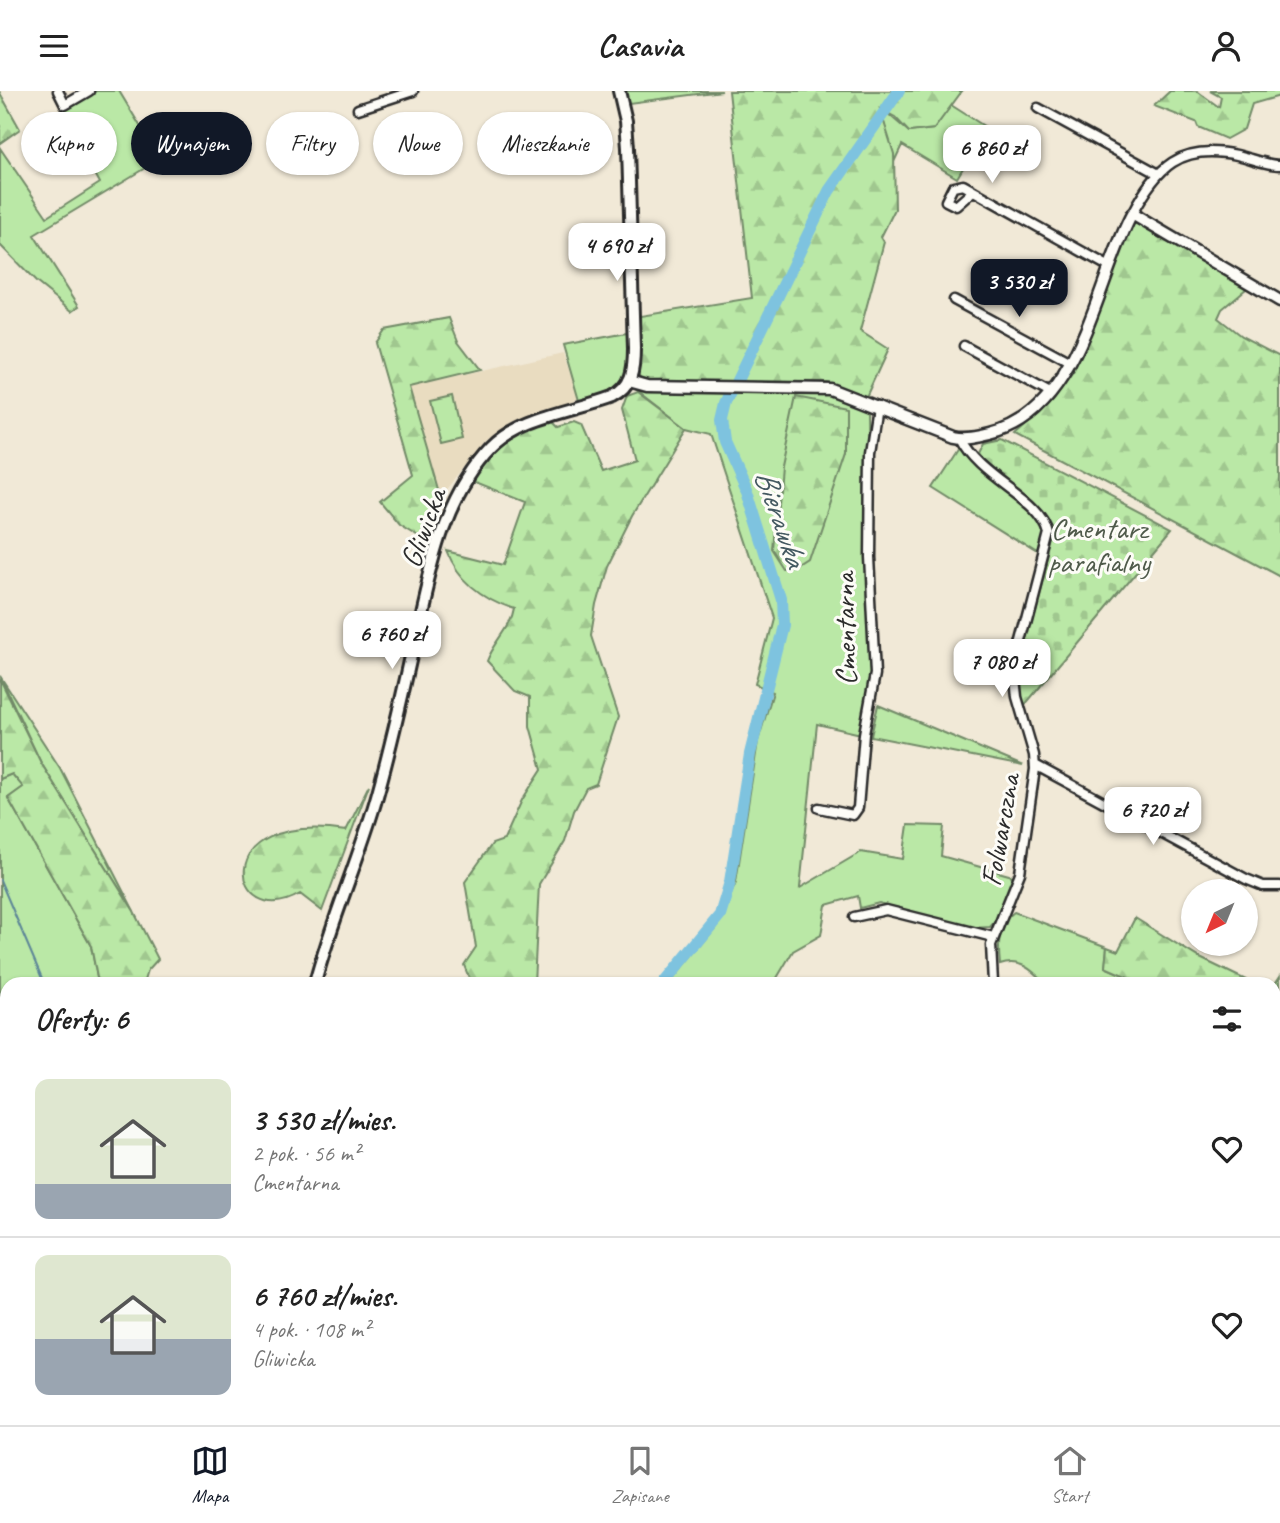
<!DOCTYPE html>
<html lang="pl">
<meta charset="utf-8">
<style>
body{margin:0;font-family:Caveat,sans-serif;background:#f2f2f2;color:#222;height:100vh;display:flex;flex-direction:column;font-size:26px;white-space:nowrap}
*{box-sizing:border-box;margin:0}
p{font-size:23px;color:#767676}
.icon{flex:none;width:38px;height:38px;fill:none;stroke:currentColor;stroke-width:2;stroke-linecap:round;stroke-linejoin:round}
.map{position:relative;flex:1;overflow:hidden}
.panel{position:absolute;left:0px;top:886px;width:1281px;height:450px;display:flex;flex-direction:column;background:#fff;border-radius:21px 21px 0 0;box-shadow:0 2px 5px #0004}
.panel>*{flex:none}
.banner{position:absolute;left:21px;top:21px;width:700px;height:63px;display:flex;gap:14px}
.needle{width:46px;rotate:223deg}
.fabs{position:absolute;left:1181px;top:788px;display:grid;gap:14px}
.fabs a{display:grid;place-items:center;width:77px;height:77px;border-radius:50%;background:#fff;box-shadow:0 2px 5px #0004;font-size:35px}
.price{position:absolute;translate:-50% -60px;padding:0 16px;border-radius:14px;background:#fff;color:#222;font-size:23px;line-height:46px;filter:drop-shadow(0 2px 4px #0008)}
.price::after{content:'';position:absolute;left:50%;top:42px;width:21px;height:16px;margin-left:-10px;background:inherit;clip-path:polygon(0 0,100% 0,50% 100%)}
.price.current{background:#111827;color:#fff}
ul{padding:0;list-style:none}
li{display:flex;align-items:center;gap:21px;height:175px;padding:0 35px}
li+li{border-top:2px solid #e0e0e0}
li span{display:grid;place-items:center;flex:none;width:196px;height:140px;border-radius:14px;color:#555}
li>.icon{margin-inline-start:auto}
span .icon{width:84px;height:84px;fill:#fffc;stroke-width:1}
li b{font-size:30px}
h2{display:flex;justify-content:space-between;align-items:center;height:84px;padding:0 35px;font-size:30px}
.chip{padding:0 24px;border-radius:32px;background:#fff;box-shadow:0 2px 5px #0004;font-size:24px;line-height:63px}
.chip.current{background:#111827;color:#fff}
header{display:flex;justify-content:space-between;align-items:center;height:91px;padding:0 35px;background:#fff;font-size:32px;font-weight:700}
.tab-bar{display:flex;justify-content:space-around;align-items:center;height:98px;border-top:2px solid #e0e0e0;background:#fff;font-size:19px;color:#767676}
.tab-bar a{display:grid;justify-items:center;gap:4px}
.tab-bar .current{color:#111827}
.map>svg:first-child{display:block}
.built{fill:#e9dcc0}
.green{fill:#bae8a6;stroke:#728a68;stroke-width:2}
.forest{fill:url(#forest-firs);stroke:#728a68;stroke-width:2}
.cemetery{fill:url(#cemetery-stones);stroke:#728a68;stroke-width:2}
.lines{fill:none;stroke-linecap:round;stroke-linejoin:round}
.stream{stroke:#5d8697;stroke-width:2}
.river{stroke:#7ec3df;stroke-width:12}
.minor-casing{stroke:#2b2b2b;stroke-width:13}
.tertiary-casing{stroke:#2b2b2b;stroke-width:15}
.secondary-casing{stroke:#2b2b2b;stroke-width:16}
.minor{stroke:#fdfcf7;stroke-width:8}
.tertiary{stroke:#fdfcf7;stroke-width:10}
.secondary{stroke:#fdfcf7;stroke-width:10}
.labels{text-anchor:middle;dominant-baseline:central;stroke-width:6;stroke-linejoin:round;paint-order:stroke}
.street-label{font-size:30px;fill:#2b2b2b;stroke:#fdfcf7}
.park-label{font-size:30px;fill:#4f5a4a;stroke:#fdfcf7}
.water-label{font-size:32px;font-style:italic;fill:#445961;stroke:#fdfcf7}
</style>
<header><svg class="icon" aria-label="menu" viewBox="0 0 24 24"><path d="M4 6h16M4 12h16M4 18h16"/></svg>Casavia<svg class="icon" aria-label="person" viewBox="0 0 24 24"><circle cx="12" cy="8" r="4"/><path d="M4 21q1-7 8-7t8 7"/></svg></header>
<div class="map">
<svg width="1280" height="1334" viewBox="0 0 1280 1334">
<defs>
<pattern id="forest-firs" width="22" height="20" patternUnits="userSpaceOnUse" patternTransform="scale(1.75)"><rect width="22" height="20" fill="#bae8a6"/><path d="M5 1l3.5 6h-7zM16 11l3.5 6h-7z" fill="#a0c78f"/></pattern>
<pattern id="cemetery-stones" width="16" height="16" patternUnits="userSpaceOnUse" patternTransform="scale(1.75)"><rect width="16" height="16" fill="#bae8a6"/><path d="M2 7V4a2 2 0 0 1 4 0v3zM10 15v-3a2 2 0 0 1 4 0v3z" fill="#a0c78f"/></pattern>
</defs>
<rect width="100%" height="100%" fill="#f1e9d7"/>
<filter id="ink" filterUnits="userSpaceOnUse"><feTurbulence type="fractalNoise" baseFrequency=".0143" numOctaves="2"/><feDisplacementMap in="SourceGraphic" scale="14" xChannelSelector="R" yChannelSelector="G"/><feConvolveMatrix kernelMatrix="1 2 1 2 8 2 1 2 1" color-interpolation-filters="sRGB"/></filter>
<g filter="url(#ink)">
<path class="built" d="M 563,262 L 579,307 L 510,334 L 487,349 L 441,406 L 409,296 Z"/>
<path class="green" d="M 96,0 L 119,0 L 160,68 L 34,144 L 79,215 L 72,220 L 36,191 L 0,154 L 0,57 L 47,126 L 100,92 L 61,21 Z
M 625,0 L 722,0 L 629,12 Z
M 951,14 L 987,37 L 957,87 L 902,54 L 894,71 L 880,16 L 909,41 L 934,38 Z
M 627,242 C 635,290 622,297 580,313 L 563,254 Z
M 638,300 L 832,304 L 867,317 L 871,584 C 868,604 862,623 861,643 L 817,633 L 800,797 L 861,761 L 903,768 L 908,734 L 944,735 L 941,765 L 1016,786 L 998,827 L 990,836 L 974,837 L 879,812 L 860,817 L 858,805 L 826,814 L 821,844 L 793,860 L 774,892 L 670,892 L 716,836 L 736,791 L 758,650 L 773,601 L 755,593 L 772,527 L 711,343 L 686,337 Z
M 452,305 L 462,348 L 441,353 L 430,310 Z
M 959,357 L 984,384 L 1030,418 L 1046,440 L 1041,465 L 933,397 Z
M 0,585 L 60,677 L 134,821 L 41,672 Z
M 878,614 L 1023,675 L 871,645 Z
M 12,683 L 24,696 L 8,707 L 91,855 L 98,892 L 7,892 L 7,912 L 0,901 L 0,688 Z
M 1014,821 L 1107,856 L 1105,876 L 1135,889 L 1136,892 L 1045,892 C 1032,879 1020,867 1000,874 C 998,855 997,833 1014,821 Z
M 387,1328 L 452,1328 L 450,1334 L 383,1334 Z
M 892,1328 L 959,1328 L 957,1334 L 904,1334 Z"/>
<path class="forest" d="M 729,0 L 962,0 L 934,38 L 909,41 L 895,26 L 880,18 L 894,63 L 895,118 L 881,146 L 884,151 L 860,240 L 888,258 L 866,306 L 826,291 L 642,290 L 638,283 L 640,225 L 752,207 Z
M 1170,0 L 1197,0 L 1219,16 L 1221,6 L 1210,0 L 1280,0 L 1280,5 L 1252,13 L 1244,38 L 1226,48 L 1198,36 L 1196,31 L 1154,15 Z
M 0,2 L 20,38 L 0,52 Z
M 1131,130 L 1177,152 L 1247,197 L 1222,218 L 1218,227 L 1241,245 L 1280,265 L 1280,485 L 1015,344 L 1053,310 L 1074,281 Z
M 449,227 L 458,250 L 480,279 L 409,296 L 441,406 L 435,414 L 425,450 L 399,434 L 380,411 L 413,384 L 375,252 L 384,239 Z
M 638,301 L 686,337 L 632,425 L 607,475 L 596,514 L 591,545 L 618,626 L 596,693 L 586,697 L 574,720 L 565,750 L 539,793 L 534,892 L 471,892 L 464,874 L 476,856 L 465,791 L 492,753 L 504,749 L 522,709 L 542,678 L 530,635 L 530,606 L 515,600 L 487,570 C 494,551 511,538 514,518 C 484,508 460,491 448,460 L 503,474 L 525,411 L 472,390 C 494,358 515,341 552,330 L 558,336 L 574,331 L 581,334 L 601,380 L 635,369 L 622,319 L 627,305 Z
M 796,306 L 846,316 L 846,363 L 810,471 L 796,480 L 787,480 L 774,460 L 781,376 Z
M 0,588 L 41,672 L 134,821 L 158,868 L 148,879 L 144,892 L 98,892 L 91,855 L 8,707 L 23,696 L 12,683 L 0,688 Z
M 369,694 L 322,820 L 300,803 C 231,843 204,719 346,740 Z
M 1135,827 L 1198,866 L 1252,892 L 1136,892 L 1135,889 L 1105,876 L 1107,856 L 1118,860 Z
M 1280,885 L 1280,951 L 1274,951 L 1274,894 Z
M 0,901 L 7,912 L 7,1021 L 0,1013 Z"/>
<path class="cemetery" d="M 1002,349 L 1172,438 L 1024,615 L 1015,591 L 1054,447 C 1050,406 999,395 978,363 L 983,353 Z"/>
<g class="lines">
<path class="stream" d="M 0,789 L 44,892
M 366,1328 L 367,1334"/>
<path class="river" d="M 664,892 L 720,824 L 730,791 L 750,663 L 782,534 L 781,509 L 747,400 L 725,351 L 722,329 L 726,312 L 829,100 L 899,0
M 367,1334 L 370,1328"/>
<g class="minor-casing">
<path id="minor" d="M 58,0 L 65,14 L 89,0
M 1038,17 L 1157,82
M 358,18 L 413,0
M 973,100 L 956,115 L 946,110 L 953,96 L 963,94 L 1108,175
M 1132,123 C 1157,76 1180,52 1237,64 C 1251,67 1266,74 1280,74
M 954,209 L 1070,272
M 964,255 L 1050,302
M 959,347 C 979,388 1041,407 1049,443 L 1014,577 L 1017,606 L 1034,664 L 1035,678 L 1020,782 L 991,854 L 993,892
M 1035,674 L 1246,788 L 1263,795 L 1280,795
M 819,717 L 853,724 L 858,717 L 864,643 L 875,583 L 869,466 L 870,361 L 877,315
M 854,826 L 886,819 L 993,846
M 961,1334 L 963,1328"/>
</g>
<g class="tertiary-casing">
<path id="tertiary" d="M 629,290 L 647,295 L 830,298 L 953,346 C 965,349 978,346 990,343 C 1080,322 1095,192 1132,123 L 1280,210"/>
</g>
<g class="secondary-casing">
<path id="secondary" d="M 315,892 C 331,831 357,773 375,712 C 391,657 403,602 415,547 C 430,481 442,408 491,357 C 521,326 572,321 612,306 C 632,296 634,279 634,258 L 628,57 L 626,30 L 619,0
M 105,1334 L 109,1328"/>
</g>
<use href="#minor" class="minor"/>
<use href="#tertiary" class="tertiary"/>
<use href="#secondary" class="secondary"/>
</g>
</g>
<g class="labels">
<g class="street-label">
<text transform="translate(423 437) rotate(-70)">Gliwicka</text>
<text transform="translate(845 538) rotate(-91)">Cmentarna</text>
<text transform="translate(1000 739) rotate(-80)">Folwarczna</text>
</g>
<g class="park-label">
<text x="1099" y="437">Cmentarz<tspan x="1099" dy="34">parafialny</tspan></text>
</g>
<g class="water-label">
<text transform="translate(781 427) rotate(71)">Bierawka</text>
</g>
</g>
</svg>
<div class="fabs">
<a><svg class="needle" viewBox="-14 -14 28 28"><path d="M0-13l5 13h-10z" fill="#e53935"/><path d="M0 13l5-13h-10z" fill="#767676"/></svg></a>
</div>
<b class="price" style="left:992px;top:94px">6 860 zł</b>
<b class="price" style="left:617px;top:192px">4 690 zł</b>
<b class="price current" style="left:1019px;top:228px">3 530 zł</b>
<b class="price" style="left:392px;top:580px">6 760 zł</b>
<b class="price" style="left:1002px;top:608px">7 080 zł</b>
<b class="price" style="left:1153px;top:756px">6 720 zł</b>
<div class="banner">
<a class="chip">Kupno</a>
<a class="chip current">Wynajem</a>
<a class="chip">Filtry</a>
<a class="chip">Nowe</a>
<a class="chip">Mieszkanie</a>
</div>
<section class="panel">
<h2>Oferty: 6<svg class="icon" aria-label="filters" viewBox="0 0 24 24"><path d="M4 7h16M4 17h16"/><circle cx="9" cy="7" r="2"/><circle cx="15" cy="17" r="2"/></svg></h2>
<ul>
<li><span style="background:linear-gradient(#dfe7d0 75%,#9aa5b1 0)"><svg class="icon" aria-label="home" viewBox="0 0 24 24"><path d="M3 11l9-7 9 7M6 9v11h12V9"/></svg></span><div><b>3 530 zł/mies.</b><p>2 pok. · 56 m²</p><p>Cmentarna</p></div><svg class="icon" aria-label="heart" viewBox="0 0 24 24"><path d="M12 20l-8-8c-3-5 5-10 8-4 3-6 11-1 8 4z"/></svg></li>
<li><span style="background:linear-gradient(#dfe7d0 60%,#9aa5b1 0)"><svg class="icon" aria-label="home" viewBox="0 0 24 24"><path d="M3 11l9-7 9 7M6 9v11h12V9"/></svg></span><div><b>6 760 zł/mies.</b><p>4 pok. · 108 m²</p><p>Gliwicka</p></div><svg class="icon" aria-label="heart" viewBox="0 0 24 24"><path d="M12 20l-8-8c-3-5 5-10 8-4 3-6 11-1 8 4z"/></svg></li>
</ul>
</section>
</div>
<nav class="tab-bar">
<a class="current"><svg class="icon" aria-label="map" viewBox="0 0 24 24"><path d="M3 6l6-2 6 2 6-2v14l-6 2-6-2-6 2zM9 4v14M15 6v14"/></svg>Mapa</a>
<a><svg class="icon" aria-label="saved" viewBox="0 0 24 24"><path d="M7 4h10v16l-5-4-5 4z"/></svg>Zapisane</a>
<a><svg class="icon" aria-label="home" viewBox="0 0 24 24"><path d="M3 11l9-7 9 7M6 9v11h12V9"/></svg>Start</a>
</nav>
